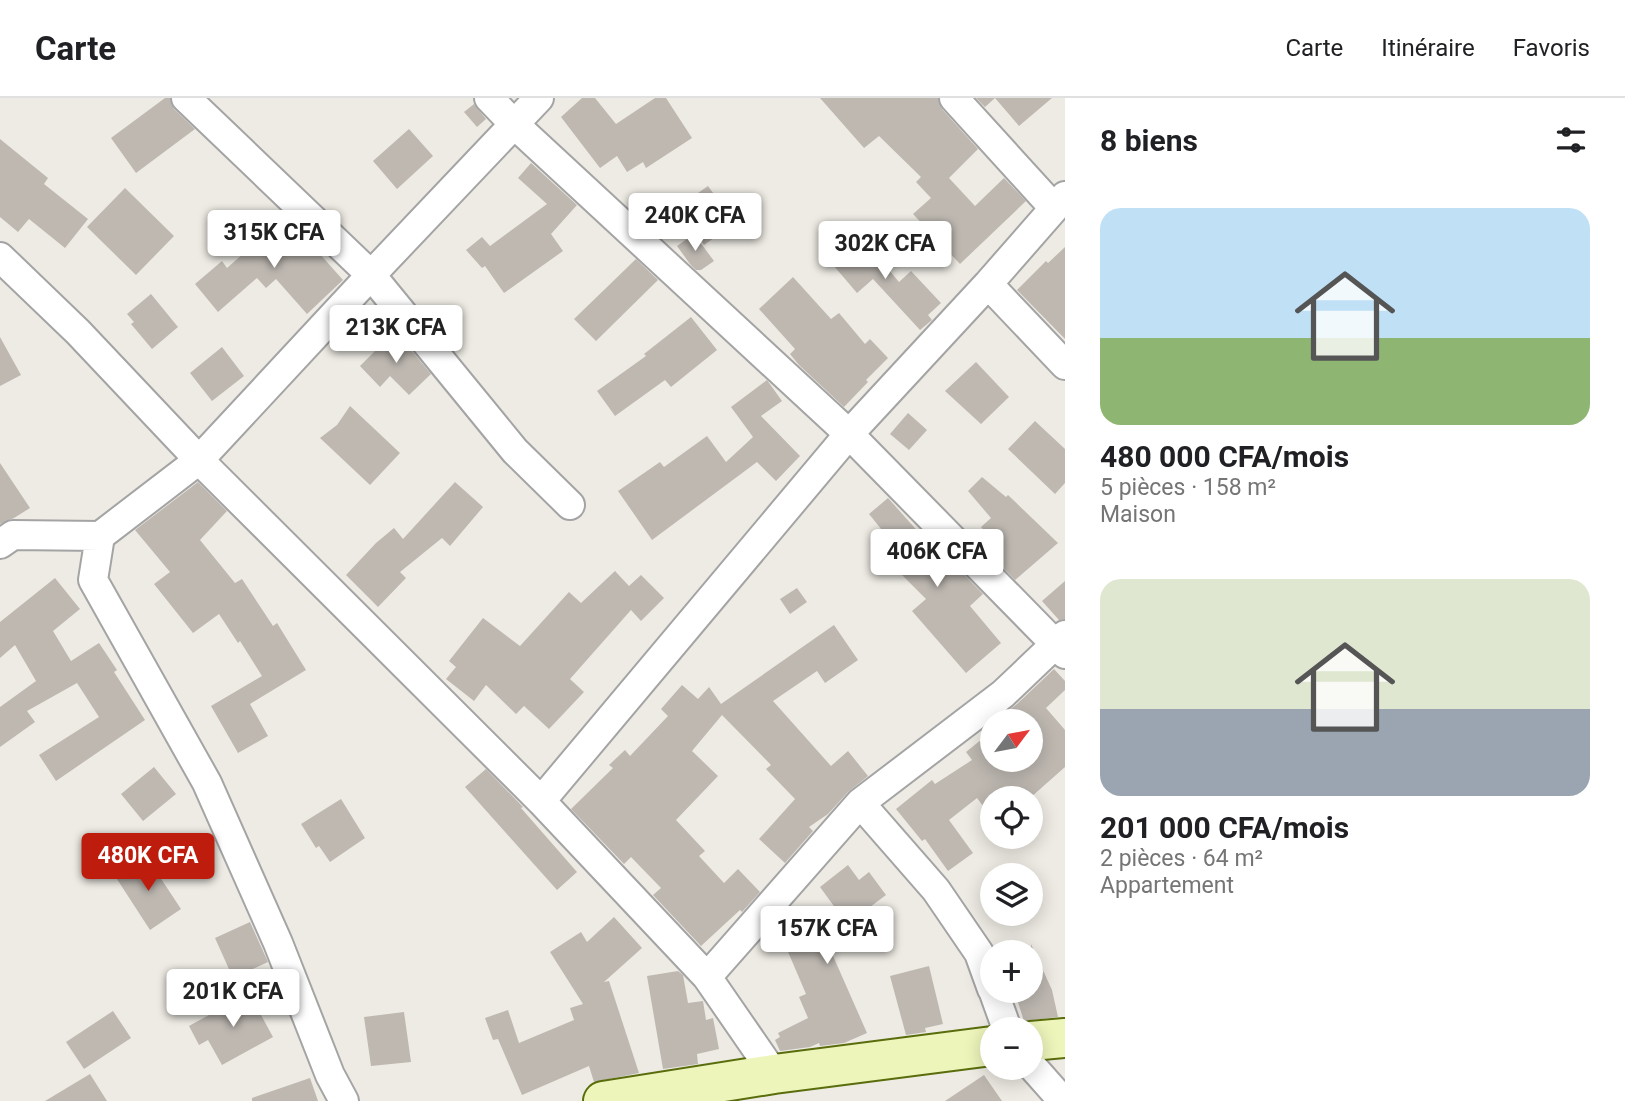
<!DOCTYPE html>
<html lang="fr">
<meta charset="utf-8">
<style>
body{margin:0;font-family:Roboto,sans-serif;background:#f2f2f2;color:#202124;height:100vh;display:flex;flex-direction:column;font-size:26px;white-space:nowrap}
*{box-sizing:border-box;margin:0}
p{font-size:23px;color:#757577}
.icon{flex:none;width:38px;height:38px;fill:none;stroke:currentColor;stroke-width:2;stroke-linecap:round;stroke-linejoin:round}
.map{position:relative;flex:1;overflow:hidden}
.panel{display:flex;flex-direction:column;background:#fff;width:560px}
.panel>*{flex:none}
.needle{width:46px;rotate:58deg}
.fabs{position:absolute;left:980px;top:611px;display:grid;gap:14px}
.fabs a{display:grid;place-items:center;width:63px;height:63px;border-radius:50%;background:#fff;box-shadow:0 4px 18px #0003;font-size:35px}
.price{position:absolute;translate:-50% -60px;padding:0 16px;border-radius:7px;background:#fff;color:#222;font-size:23px;line-height:46px;filter:drop-shadow(0 2px 4px #0008)}
.price::after{content:'';position:absolute;left:50%;top:42px;width:21px;height:16px;margin-left:-10px;background:inherit;clip-path:polygon(0 0,100% 0,50% 100%)}
.price.on{background:#be1d0d;color:#fff}
ul{padding:0;list-style:none}
li{display:grid;align-content:center;gap:14px;height:371px;padding:0 35px}
li span{display:grid;place-items:center;height:217px;border-radius:21px;color:#555}
li>.icon{margin-inline-start:auto}
span .icon{width:126px;height:126px;fill:#fffc;stroke-width:1}
li b{font-size:30px}
h2{display:flex;justify-content:space-between;align-items:center;height:84px;padding:0 35px;font-size:30px}
header{display:flex;align-items:center;gap:42px;box-sizing:border-box;height:98px;padding:0 35px;background:#fff;border-bottom:2px solid #e0e0e0}
header strong{font-size:33px}
nav{display:flex;gap:38px;margin-inline-start:auto;font-size:24px}
main{display:flex;flex:1;min-height:0}
.map>svg:first-child{display:block}
.building{fill:#beb8b1}
.lines{fill:none;stroke-linecap:round;stroke-linejoin:round}
.minor-casing{stroke:#a4a4a4;stroke-width:32}
.secondary-casing{stroke:#5a6d0c;stroke-width:42}
.minor{stroke:#fff;stroke-width:28}
.secondary{stroke:#edf5bb;stroke-width:38}
</style>
<header>
<strong>Carte</strong>
<nav><a>Carte</a><a>Itinéraire</a><a>Favoris</a></nav>
</header>
<main>
<div class="map">
<svg width="1065" height="1003" viewBox="0 0 1065 1003">
<rect width="100%" height="100%" fill="#eeebe4"/>
<path class="building" d="M 165,0 L 170,0 L 174,11 L 195,31 L 136,75 L 111,40 Z
M 582,0 L 595,0 L 616,26 L 655,0 L 666,0 L 692,40 L 646,70 L 643,64 L 627,74 L 617,58 L 600,70 L 561,19 Z
M 820,0 L 938,0 L 942,11 L 978,51 L 949,80 L 975,108 L 1004,80 L 1026,103 L 960,166 L 913,116 L 931,100 L 916,84 L 921,79 L 879,38 L 864,50 Z
M 976,0 L 1052,0 L 1019,28 L 995,0 L 985,9 Z
M 474,6 L 486,21 L 477,29 L 464,14 Z
M 409,31 L 433,58 L 397,91 L 373,63 Z
M 0,41 L 48,80 L 44,86 L 88,121 L 65,150 L 29,121 L 18,134 L 0,119 Z
M 531,65 L 577,107 L 551,136 L 563,153 L 504,195 L 485,168 L 482,170 L 466,152 L 482,139 L 490,148 L 547,106 L 518,80 Z
M 708,88 L 735,125 L 704,147 L 684,119 L 695,111 L 688,102 Z
M 125,90 L 174,138 L 136,177 L 87,129 Z
M 286,118 L 343,182 L 307,216 L 276,181 L 266,190 L 257,180 L 218,214 L 195,186 L 222,163 L 227,170 Z
M 694,136 L 714,163 L 701,172 L 696,172 L 690,166 L 677,148 Z
M 859,136 L 899,184 L 911,173 L 941,205 L 928,217 L 932,222 L 920,232 L 873,181 L 857,195 L 828,161 Z
M 1065,149 L 1065,241 L 1017,192 L 1046,163 L 1048,165 Z
M 636,161 L 658,182 L 596,243 L 574,221 Z
M 793,179 L 831,221 L 839,215 L 865,246 L 870,241 L 888,260 L 866,282 L 868,284 L 844,309 L 799,267 L 790,256 L 795,251 L 759,211 Z
M 151,196 L 178,229 L 152,251 L 131,226 L 134,224 L 127,216 Z
M 691,219 L 717,252 L 671,289 L 665,282 L 615,318 L 597,293 L 646,258 L 644,256 Z
M 395,233 L 431,276 L 409,297 L 390,278 L 380,289 L 360,268 Z
M 0,239 L 21,277 L 0,288 Z
M 222,249 L 244,278 L 212,303 L 190,275 Z
M 976,264 L 1009,299 L 981,326 L 945,293 Z
M 767,282 L 782,303 L 761,318 L 800,358 L 776,383 L 757,364 L 652,442 L 618,393 L 660,364 L 664,369 L 707,338 L 726,364 L 753,339 L 731,309 Z
M 350,308 L 400,355 L 370,387 L 320,340 L 337,327 Z
M 908,315 L 927,332 L 909,352 L 890,336 Z
M 1035,323 L 1065,351 L 1065,385 L 1055,396 L 1008,351 Z
M 0,365 L 30,410 L 14,420 L 0,426 Z
M 982,379 L 1006,399 L 1008,397 L 1058,445 L 1015,482 L 994,460 L 1002,452 L 981,429 L 991,420 L 968,393 Z
M 198,384 L 227,413 L 200,442 L 235,485 L 242,481 L 273,528 L 277,525 L 306,572 L 250,606 L 268,638 L 238,655 L 211,608 L 262,578 L 240,543 L 238,545 L 219,516 L 193,535 L 154,486 L 170,474 L 135,432 Z
M 455,384 L 483,409 L 450,448 L 442,440 L 400,474 L 406,480 L 378,509 L 346,477 L 376,445 L 394,430 L 403,441 Z
M 888,400 L 922,438 L 924,436 L 983,496 L 970,508 L 1001,545 L 966,575 L 912,513 L 926,501 L 881,456 L 894,447 L 869,416 Z
M 615,473 L 629,488 L 641,477 L 664,500 L 641,523 L 631,512 L 570,581 L 584,594 L 549,631 L 524,608 L 516,616 L 486,587 L 474,603 L 446,581 L 456,569 L 449,563 L 483,520 L 520,548 L 569,494 L 581,505 Z
M 55,480 L 80,511 L 53,533 L 71,563 L 99,545 L 117,572 L 114,574 L 145,622 L 56,683 L 39,657 L 99,619 L 77,585 L 27,613 L 35,624 L 0,649 L 0,609 L 36,583 L 15,547 L 0,560 L 0,524 Z
M 1065,483 L 1065,521 L 1059,522 L 1042,503 Z
M 797,490 L 807,504 L 790,516 L 780,501 Z
M 834,527 L 858,562 L 825,585 L 817,573 L 773,603 L 831,668 L 848,653 L 868,678 L 848,694 L 828,716 L 809,729 L 813,733 L 785,765 L 759,741 L 795,701 L 766,671 L 771,667 L 722,617 L 692,653 L 718,678 L 676,722 L 705,753 L 699,758 L 724,785 L 738,771 L 760,794 L 742,814 L 740,812 L 701,848 L 653,797 L 661,790 L 631,759 L 624,766 L 571,711 L 613,670 L 609,667 L 625,652 L 630,658 L 668,618 L 661,611 L 682,587 L 698,601 L 709,589 L 721,606 Z
M 1054,571 L 1065,583 L 1065,592 L 1046,610 L 1065,632 L 1065,669 L 1030,700 L 992,700 L 992,720 L 977,700 L 949,722 L 973,755 L 948,773 L 925,741 L 922,743 L 896,711 L 932,682 L 935,686 L 972,662 L 966,654 L 992,633 L 992,662 L 1031,662 L 1031,623 L 995,623 L 1017,606 Z
M 154,669 L 176,696 L 143,723 L 121,696 Z
M 486,671 L 523,709 L 521,710 L 577,774 L 557,792 L 465,689 Z
M 341,701 L 365,740 L 330,764 L 319,748 L 316,750 L 301,726 Z
M 146,758 L 181,811 L 150,832 L 115,778 Z
M 848,767 L 859,782 L 869,774 L 886,797 L 826,842 L 867,935 L 844,945 L 820,948 L 819,945 L 810,949 L 780,953 L 775,942 L 780,939 L 778,935 L 808,920 L 799,899 L 806,896 L 780,835 L 836,811 L 820,789 Z
M 614,819 L 642,850 L 604,884 L 609,883 L 639,975 L 594,984 L 589,968 L 522,997 L 498,941 L 493,942 L 485,920 L 508,912 L 519,945 L 574,922 L 570,910 L 583,906 L 550,854 L 581,834 L 587,844 Z
M 250,824 L 268,864 L 233,880 L 215,840 Z
M 1031,846 L 1052,892 L 1058,919 L 1024,923 L 1014,892 L 1031,892 Z
M 929,868 L 943,926 L 925,930 L 926,934 L 906,937 L 890,878 Z
M 678,873 L 683,877 L 688,905 L 703,903 L 706,922 L 713,920 L 719,951 L 697,956 L 698,966 L 663,971 L 647,878 Z
M 249,895 L 273,939 L 222,967 L 208,942 L 199,947 L 189,928 Z
M 113,913 L 131,940 L 84,971 L 66,944 Z
M 404,914 L 411,964 L 371,968 L 364,919 Z
M 90,976 L 107,1003 L 45,1003 Z
M 984,977 L 1002,1003 L 945,1003 Z
M 310,980 L 318,1003 L 252,1003 L 252,1000 Z"/>
<g class="lines">
<g class="minor-casing">
<path id="minor" d="M 186,0 L 371,177 L 515,353 L 570,407
M 489,0 L 514,26 L 849,336 L 1065,556
M 954,0 L 1054,110
M 0,159 L 78,234 L 199,362 L 541,703 L 707,879 L 774,976
M 988,186 L 1065,267
M 0,446 L 13,437 L 100,438
M 541,703 L 849,336 L 988,186 L 1065,98
M 860,705 L 936,792 L 979,855 L 992,891
M 707,879 L 860,705 L 1003,596 L 1065,537
M 993,892 L 1007,931
M 1031,967 L 1063,1003
M 344,1003 L 330,977 L 278,845 L 207,685 L 93,482 L 100,438 L 199,362 L 371,177 L 539,0"/>
</g>
<g class="secondary-casing">
<path id="secondary" d="M 1031,943 L 1065,940
M 603,1003 L 774,976 L 992,948"/>
</g>
<use href="#minor" class="minor"/>
<use href="#secondary" class="secondary"/>
</g>
</svg>
<div class="fabs">
<a><svg class="needle" viewBox="-14 -14 28 28"><path d="M0-13l5 13h-10z" fill="#e53935"/><path d="M0 13l5-13h-10z" fill="#757577"/></svg></a>
<a><svg class="icon" aria-label="locate" viewBox="0 0 24 24"><circle cx="12" cy="12" r="6"/><path d="M12 2v4M12 18v4M2 12h4M18 12h4"/></svg></a>
<a><svg class="icon" aria-label="layers" viewBox="0 0 24 24"><path d="M12 4l9 5-9 5-9-5zM3 14l9 5 9-5"/></svg></a>
<a>+</a>
<a>−</a>
</div>
<b class="price" style="left:695px;top:155px">240K CFA</b>
<b class="price" style="left:274px;top:172px">315K CFA</b>
<b class="price" style="left:885px;top:183px">302K CFA</b>
<b class="price" style="left:396px;top:267px">213K CFA</b>
<b class="price" style="left:937px;top:491px">406K CFA</b>
<b class="price on" style="left:148px;top:795px">480K CFA</b>
<b class="price" style="left:827px;top:868px">157K CFA</b>
<b class="price" style="left:233px;top:931px">201K CFA</b>
</div>
<section class="panel">
<h2>8 biens<svg class="icon" aria-label="filters" viewBox="0 0 24 24"><path d="M4 7h16M4 17h16"/><circle cx="9" cy="7" r="2"/><circle cx="15" cy="17" r="2"/></svg></h2>
<ul>
<li><span style="background:linear-gradient(#bfe0f5 60%,#8fb573 0)"><svg class="icon" aria-label="home" viewBox="0 0 24 24"><path d="M3 11l9-7 9 7M6 9v11h12V9"/></svg></span><div><b>480 000 CFA/mois</b><p>5 pièces · 158 m²</p><p>Maison</p></div></li>
<li><span style="background:linear-gradient(#dfe7d0 60%,#9aa5b1 0)"><svg class="icon" aria-label="home" viewBox="0 0 24 24"><path d="M3 11l9-7 9 7M6 9v11h12V9"/></svg></span><div><b>201 000 CFA/mois</b><p>2 pièces · 64 m²</p><p>Appartement</p></div></li>
</ul>
</section>
</main>
